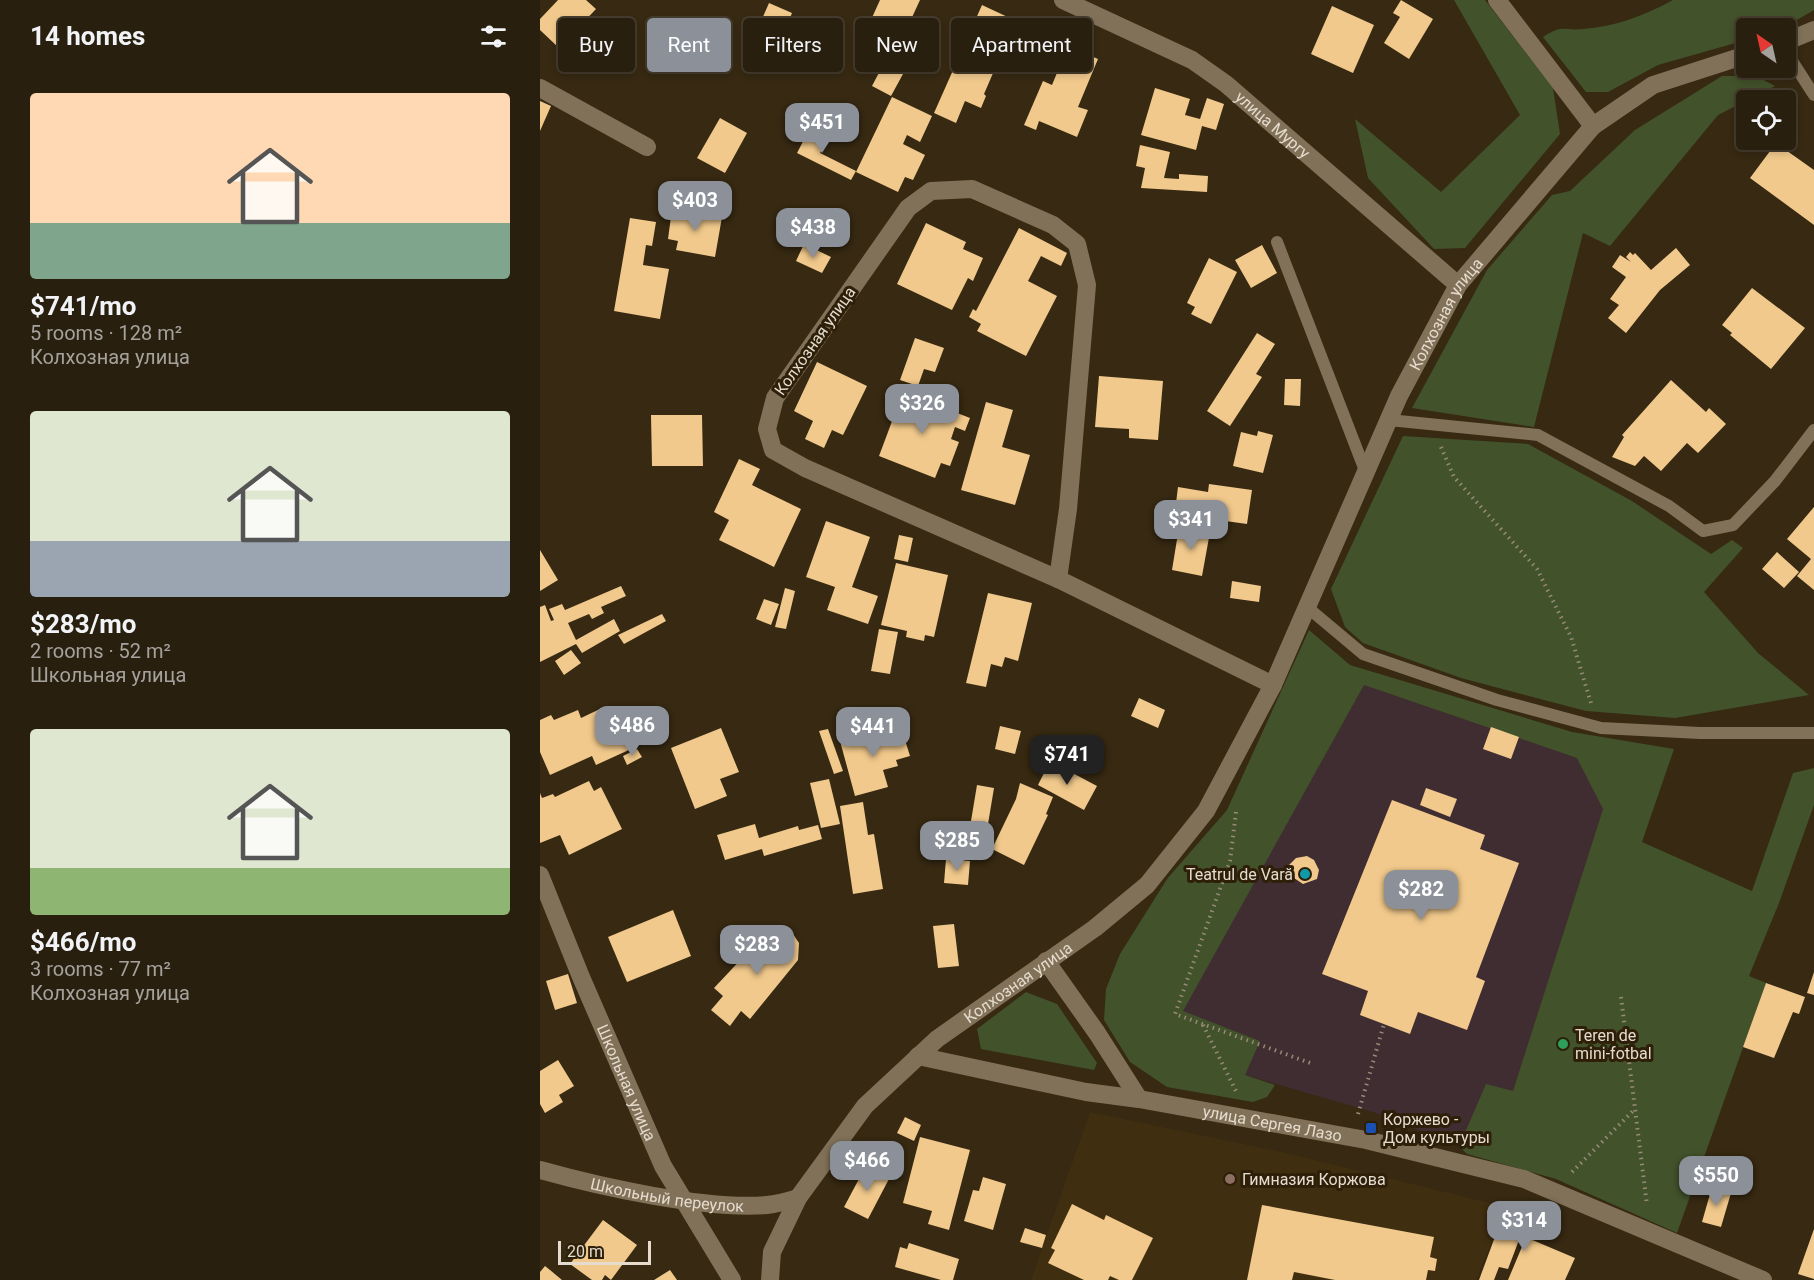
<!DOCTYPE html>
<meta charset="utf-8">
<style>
body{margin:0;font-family:Roboto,sans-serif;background:#312717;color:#f1f3f6;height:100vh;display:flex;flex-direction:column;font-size:22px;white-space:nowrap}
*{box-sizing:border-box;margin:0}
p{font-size:20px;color:#a5a29e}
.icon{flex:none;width:33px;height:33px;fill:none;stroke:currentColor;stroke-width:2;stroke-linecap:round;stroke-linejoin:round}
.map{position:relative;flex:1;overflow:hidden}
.side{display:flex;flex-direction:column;background:#291f0e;width:540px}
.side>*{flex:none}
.hud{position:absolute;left:18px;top:18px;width:570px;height:54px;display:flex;gap:12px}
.needle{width:39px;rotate:326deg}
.fabs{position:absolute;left:1196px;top:18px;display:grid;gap:12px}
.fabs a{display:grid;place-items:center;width:60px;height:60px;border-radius:6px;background:#291f0e;box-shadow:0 3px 9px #0003,0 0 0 2px #453d2e;font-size:30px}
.scale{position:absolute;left:18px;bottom:15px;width:93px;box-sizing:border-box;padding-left:6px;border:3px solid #e5dcce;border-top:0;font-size:16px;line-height:21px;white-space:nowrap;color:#e5dcce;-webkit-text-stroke:4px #2d1f08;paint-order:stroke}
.price{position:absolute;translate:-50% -51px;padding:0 14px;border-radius:12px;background:#8c9099;color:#fff;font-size:20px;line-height:39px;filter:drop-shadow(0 2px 3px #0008)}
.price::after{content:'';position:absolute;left:50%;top:36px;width:18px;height:14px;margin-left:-9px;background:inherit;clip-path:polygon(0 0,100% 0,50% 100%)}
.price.selected{background:#222;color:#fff}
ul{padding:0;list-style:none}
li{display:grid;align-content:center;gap:12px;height:318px;padding:0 30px}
li span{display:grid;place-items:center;height:186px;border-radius:6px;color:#555}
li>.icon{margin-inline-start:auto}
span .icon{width:108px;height:108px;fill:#fffc;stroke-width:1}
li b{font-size:26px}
h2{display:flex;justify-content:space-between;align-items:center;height:72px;padding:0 30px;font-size:26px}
.tag{padding:0 21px;border-radius:6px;background:#291f0e;box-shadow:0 3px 9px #0003,0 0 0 2px #453d2e;font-size:21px;line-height:54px}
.tag.selected{background:#8c9099;color:#fff}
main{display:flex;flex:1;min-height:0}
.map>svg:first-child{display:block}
.commercial{fill:#402d31}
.built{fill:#402e10}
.green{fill:#42522b}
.building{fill:#f1c98c}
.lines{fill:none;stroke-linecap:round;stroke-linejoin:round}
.path{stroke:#968b78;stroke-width:4;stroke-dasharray:1.5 4.5;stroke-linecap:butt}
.lane{stroke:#817158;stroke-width:12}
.street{stroke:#817158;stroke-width:18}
.culture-dot{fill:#0f9aa8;stroke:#2d1f08;stroke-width:2}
.leisure-dot{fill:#2e9e5b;stroke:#2d1f08;stroke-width:2}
.transit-dot{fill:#1a4fb4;stroke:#2d1f08;stroke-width:2}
.education-dot{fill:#8d6e63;stroke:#2d1f08;stroke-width:2}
.labels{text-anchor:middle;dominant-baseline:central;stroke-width:6;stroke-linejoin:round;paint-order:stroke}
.street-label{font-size:16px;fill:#e5dcce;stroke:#2d1f08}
.poi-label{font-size:16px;fill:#e5dcce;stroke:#2d1f08;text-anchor:start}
</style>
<main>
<section class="side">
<h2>14 homes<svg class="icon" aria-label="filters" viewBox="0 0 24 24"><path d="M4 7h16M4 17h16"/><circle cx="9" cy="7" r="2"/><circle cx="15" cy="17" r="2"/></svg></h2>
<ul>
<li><span style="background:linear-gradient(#ffd9b3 70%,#7fa58c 0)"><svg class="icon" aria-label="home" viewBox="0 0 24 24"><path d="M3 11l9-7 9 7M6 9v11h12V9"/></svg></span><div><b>$741/mo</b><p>5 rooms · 128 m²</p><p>Колхозная улица</p></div></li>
<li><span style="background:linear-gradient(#dfe7d0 70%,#9aa5b1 0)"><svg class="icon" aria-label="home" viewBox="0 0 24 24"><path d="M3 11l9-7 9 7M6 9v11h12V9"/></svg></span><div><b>$283/mo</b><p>2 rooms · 52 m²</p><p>Школьная улица</p></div></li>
<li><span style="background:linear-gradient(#dfe7d0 75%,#8fb573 0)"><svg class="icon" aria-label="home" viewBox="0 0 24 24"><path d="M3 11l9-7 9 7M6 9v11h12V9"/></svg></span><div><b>$466/mo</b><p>3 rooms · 77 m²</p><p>Колхозная улица</p></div></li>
</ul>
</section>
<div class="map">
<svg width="1274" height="1280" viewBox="0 0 1274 1280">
<rect width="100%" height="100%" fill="#372912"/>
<path class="commercial" d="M 824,685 L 1038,758 L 1063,809 L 973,1092 L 946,1085 L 919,1146 L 833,1112 L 705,1075 L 642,1011 Z"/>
<path class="built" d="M 550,1112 L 742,1152 L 966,1207 L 936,1280 L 491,1280 Z"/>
<path class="green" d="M 914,0 L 945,0 L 1013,88 L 1020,134 L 925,248 L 894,249 L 828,178 L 815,119 L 901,192 L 980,115 Z
M 1133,0 L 1274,0 L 1274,10 L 1243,28 L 1206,28 L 1206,40 L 1118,65 L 1068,92 L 1046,92 L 1003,37 C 1024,24 1022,31 1043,29 C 1074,27 1106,15 1133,0 Z
M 1182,76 L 1216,76 L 1235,86 L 1178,115 L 1070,246 L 1043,233 L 994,427 L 872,408 L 947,270 L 1012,195 L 1030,191 L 1095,130 Z
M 863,436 L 988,444 L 1092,501 L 1171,554 L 1192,540 L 1203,548 L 1164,592 L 1218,653 L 1269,695 L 1135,718 L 1046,711 L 921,678 L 823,643 L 805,627 L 791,589 Z
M 769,630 L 810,665 L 1032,732 L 1134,749 L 1102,842 L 1212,891 L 1253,773 L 1274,768 L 1274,805 L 1239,903 L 1209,976 L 1226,983 L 1137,1233 L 1016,1179 L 927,1154 L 919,1146 L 946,1084 L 973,1091 L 1063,809 L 1037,758 L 824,685 L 643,1011 L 720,1041 L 705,1075 L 735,1085 L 727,1097 L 713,1102 L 627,1087 L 590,1062 L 564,1020 L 566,989 L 580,954 L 627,879 L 687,810 Z
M 486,992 L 517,1004 L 557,1063 L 554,1070 L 441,1049 L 437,1029 Z"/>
<path class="building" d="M 18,0 L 46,0 L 56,9 L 19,48 L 0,30 L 0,19 Z
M 340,0 L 380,0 L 349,67 L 363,74 L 351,96 L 332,86 L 343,65 L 316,53 Z
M 861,0 L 893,19 L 869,59 L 844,43 L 860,17 L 853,13 Z
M 229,3 L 252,13 L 242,38 L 218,28 Z
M 442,5 L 472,19 L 453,62 L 457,64 L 444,94 L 446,96 L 441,108 L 425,101 L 416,123 L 394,113 Z
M 792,6 L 834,25 L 813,73 L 771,54 Z
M 528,46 L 558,59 L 538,107 L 548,110 L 537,137 L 499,121 L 496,130 L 484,125 L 503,81 L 512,85 Z
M 615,88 L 650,99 L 645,115 L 660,119 L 667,98 L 684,104 L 676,130 L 662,126 L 656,150 L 601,135 Z
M 352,97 L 392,116 L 380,142 L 367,135 L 363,144 L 385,155 L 373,180 L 365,177 L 358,192 L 316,172 Z
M 0,101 L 11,106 L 0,131 Z
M 1245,105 L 1255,114 L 1245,126 Z
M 180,118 L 207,133 L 185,173 L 157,158 Z
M 270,128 L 288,137 L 280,153 L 316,171 L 311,180 L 257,153 Z
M 1236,143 L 1274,170 L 1274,225 L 1210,178 Z
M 600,145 L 630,152 L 624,178 L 639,179 L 639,174 L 668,176 L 667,192 L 601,188 L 605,168 L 596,166 Z
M 132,209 L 182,217 L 175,257 L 136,250 L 138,241 L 128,239 Z
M 90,218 L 116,222 L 112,246 L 106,245 L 103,265 L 129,269 L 120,319 L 74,311 Z
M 386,223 L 426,242 L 423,249 L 443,258 L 433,281 L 428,278 L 412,310 L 357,284 Z
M 479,228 L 527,253 L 521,266 L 501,256 L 488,281 L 517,296 L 486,356 L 437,331 L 441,324 L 429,317 L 433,309 L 436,311 Z
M 264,244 L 291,257 L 282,273 L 256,261 Z
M 722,245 L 737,273 L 711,288 L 695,260 Z
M 1136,248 L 1150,265 L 1120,290 L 1086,333 L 1068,318 L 1079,305 L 1070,299 L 1086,277 L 1072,267 L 1080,255 L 1091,262 L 1086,257 L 1090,252 L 1093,255 L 1095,253 L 1111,270 Z
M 669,258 L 697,272 L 671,324 L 651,314 L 655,307 L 647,303 Z
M 1212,288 L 1265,328 L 1231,369 L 1190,335 L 1192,333 L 1182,325 Z
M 717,333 L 735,344 L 716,374 L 722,377 L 690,426 L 667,411 Z
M 375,338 L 404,348 L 395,372 L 384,369 L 378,386 L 360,380 Z
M 277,362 L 327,386 L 303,435 L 292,430 L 284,448 L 265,439 L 273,421 L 254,411 Z
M 559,376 L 623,381 L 618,440 L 589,438 L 589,429 L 555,427 Z
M 745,379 L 761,379 L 760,406 L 744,405 Z
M 1131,380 L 1166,412 L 1169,408 L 1186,424 L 1158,453 L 1147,443 L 1121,471 L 1104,456 L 1095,466 L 1072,457 L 1084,437 L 1082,435 Z
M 363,392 L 430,418 L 425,431 L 415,427 L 411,439 L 419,442 L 410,466 L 401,463 L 395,478 L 339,456 Z
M 446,402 L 473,410 L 462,447 L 490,455 L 475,505 L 421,490 Z
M 111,415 L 162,415 L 163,466 L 112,466 Z
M 718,431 L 733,435 L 723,473 L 693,466 L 701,432 L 717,436 Z
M 199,459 L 220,469 L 212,485 L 261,509 L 234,567 L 179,540 L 189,520 L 174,512 Z
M 669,484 L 712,490 L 707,524 L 664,518 L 663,523 L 634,519 L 638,487 L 668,492 Z
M 1274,507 L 1274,590 L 1257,576 L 1271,559 L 1247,539 Z
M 286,521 L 330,537 L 312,587 L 338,596 L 328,624 L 287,610 L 295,587 L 266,577 Z
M 639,527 L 670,532 L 662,576 L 632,570 Z
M 359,535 L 373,538 L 368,562 L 354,559 Z
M 0,550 L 18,580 L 0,591 Z
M 1237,552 L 1259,572 L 1244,588 L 1222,569 Z
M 356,563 L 408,575 L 394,637 L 385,635 L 384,641 L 366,637 L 367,631 L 341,625 Z
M 692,581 L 721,586 L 719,602 L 690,598 Z
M 81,586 L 86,596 L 61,607 L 64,613 L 52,619 L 49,614 L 28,623 L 36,640 L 74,619 L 80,631 L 42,653 L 36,644 L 0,662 L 0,607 L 5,605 L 11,621 L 14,620 L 9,609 L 22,604 L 25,610 Z
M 245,588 L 255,591 L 246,629 L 235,627 Z
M 448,593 L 492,603 L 478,661 L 465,657 L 462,667 L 451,664 L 446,687 L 426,683 Z
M 224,599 L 239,604 L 231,625 L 216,619 Z
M 122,614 L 126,621 L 84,644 L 78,635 Z
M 339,629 L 358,632 L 350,674 L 331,671 Z
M 31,650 L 41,663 L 24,675 L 15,661 Z
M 599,698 L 625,710 L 618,728 L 591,716 Z
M 60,709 L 68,728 L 79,723 L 91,749 L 56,765 L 52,756 L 10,775 L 0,752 L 0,720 L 11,715 L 14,720 L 38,710 L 41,718 Z
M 360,724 L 370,756 L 356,760 L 358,766 L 343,770 L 348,787 L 315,796 L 300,741 Z
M 460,726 L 481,731 L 475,754 L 455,749 Z
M 951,727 L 979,737 L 971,759 L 943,749 Z
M 181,728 L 199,772 L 180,779 L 187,796 L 155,809 L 131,748 Z
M 288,729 L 303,771 L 294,774 L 279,731 Z
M 97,749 L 102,757 L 87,765 L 83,756 Z
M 510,761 L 557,786 L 544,810 L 498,785 Z
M 289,779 L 300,824 L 281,828 L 270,783 Z
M 49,781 L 54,791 L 61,787 L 82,829 L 29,855 L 20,835 L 0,843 L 0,793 L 2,798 L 13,794 L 15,797 Z
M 480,783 L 513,797 L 506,814 L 508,815 L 484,865 L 452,849 L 476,799 Z
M 437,785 L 454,788 L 444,848 L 427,845 Z
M 886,788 L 917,799 L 910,817 L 880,805 Z
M 852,800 L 945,835 L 940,849 L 979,863 L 936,977 L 945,981 L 927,1030 L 878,1012 L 870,1034 L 820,1015 L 828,991 L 782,974 Z
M 323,802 L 328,835 L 334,834 L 343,889 L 313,894 L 300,806 Z
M 215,824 L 219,838 L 258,826 L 259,830 L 278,825 L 282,839 L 224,856 L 222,849 L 185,860 L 177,835 Z
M 767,856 L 774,860 L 779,870 L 777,879 L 763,884 L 754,878 L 749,865 L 756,858 Z
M 406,859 L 430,861 L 428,885 L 404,883 Z
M 133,910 L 151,956 L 87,982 L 68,937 Z
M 414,924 L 419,966 L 398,968 L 393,926 Z
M 242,929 L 253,934 L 259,943 L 258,960 L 210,1019 L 201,1011 L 190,1026 L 171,1010 L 183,996 L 174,988 L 226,933 Z
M 1274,972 L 1274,995 L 1267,993 Z
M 28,974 L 37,1003 L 15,1010 L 6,981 Z
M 1226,983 L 1265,997 L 1259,1014 L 1253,1012 L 1234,1058 L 1203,1047 Z
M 18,1060 L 34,1086 L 19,1095 L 23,1102 L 5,1113 L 0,1104 L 0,1071 Z
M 365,1117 L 381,1125 L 374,1141 L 357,1133 Z
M 380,1137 L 430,1150 L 409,1230 L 388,1224 L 392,1211 L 363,1203 Z
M 327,1164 L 350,1177 L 328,1219 L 304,1207 Z
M 443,1177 L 466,1184 L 453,1230 L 424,1221 L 433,1190 L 439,1191 Z
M 1172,1187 L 1191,1193 L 1181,1227 L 1162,1222 Z
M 532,1204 L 564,1220 L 566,1215 L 613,1238 L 592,1280 L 579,1280 L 570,1276 L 568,1280 L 544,1280 L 508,1263 L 515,1250 L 511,1248 Z
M 722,1205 L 894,1237 L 890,1257 L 897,1259 L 895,1271 L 888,1270 L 886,1280 L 795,1280 L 754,1272 L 752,1280 L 707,1280 Z
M 966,1207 L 997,1218 L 990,1239 L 1035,1258 L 1025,1280 L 968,1280 L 984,1242 L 979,1240 L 968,1269 L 959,1267 L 954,1280 L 939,1280 Z
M 63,1220 L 97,1245 L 71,1280 L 65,1275 L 62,1280 L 52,1280 L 30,1264 Z
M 485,1228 L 506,1235 L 502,1248 L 480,1242 Z
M 1274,1229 L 1274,1279 L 1258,1274 Z
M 369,1243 L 419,1259 L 413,1280 L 401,1280 L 355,1267 L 360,1247 L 367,1249 Z
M 5,1266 L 10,1270 L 22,1280 L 0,1280 L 0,1272 Z
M 130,1270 L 137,1280 L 114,1280 Z"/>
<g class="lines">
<path class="path" d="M 901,447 L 914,477 L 997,569 L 1031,637 L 1051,703
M 696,812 L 690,861 L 635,1014 L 773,1064
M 1081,997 L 1107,1205
M 663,1025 L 696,1091
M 818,1114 L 844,1024
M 1032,1172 L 1094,1110"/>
<path class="lane" d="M 1245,50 L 1274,95
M 737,242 L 826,473
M 849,420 L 998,435 L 1129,506 L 1163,531 L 1193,525 L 1235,481 L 1274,430
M 767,607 L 823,654 L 957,700 L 1061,728 L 1160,733 L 1274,733"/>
<g class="street">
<path id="s1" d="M 523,0 L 652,60 L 686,84 L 918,285"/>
<path d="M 957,0 L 1053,126"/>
<path d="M 1245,42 L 1274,30"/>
<path d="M 0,88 L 107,147"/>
<path d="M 432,189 L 513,225 L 537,244 L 547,285 L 528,509 L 518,579 L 265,468 L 233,450 L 227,429 L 235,398 L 368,208 L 391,191 Z"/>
<path d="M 518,579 L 733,685"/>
<path id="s2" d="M 0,875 L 41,977 L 123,1166 L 192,1280"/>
<path id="s3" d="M 506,961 L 557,1033 L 599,1099 L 826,1140 L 984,1179 L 1223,1280"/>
<path d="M 378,1056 L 546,1092 L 599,1099"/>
<path id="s4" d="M 0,1170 C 61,1187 164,1210 227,1205 C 237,1204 248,1201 258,1198"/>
<path id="s5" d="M 230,1280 L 232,1252 L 258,1198 L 325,1106 L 397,1039 L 555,928 L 607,885 L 666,811 L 733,685 L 859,396 L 918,285 L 1053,126 L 1113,85 L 1206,55"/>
</g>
</g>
<circle class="culture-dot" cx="765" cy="874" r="6"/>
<circle class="leisure-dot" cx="1023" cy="1044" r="6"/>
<rect class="transit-dot" x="825" y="1122" width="12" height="12" rx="3"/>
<circle class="education-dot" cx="690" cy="1179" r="6"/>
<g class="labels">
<g class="street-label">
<text stroke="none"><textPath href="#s1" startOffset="246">улица Мургу</textPath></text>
<text stroke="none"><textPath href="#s5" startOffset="1208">Колхозная улица</textPath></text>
<text transform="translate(275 341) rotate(-55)">Колхозная улица</text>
<text stroke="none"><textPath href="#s5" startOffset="399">Колхозная улица</textPath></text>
<text stroke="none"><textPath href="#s2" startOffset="225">Школьная улица</textPath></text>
<text stroke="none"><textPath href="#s3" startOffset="302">улица Сергея Лазо</textPath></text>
<text stroke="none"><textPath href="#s4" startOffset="130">Школьный переулок</textPath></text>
</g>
<g class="poi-label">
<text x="753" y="874" text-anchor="end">Teatrul de Vară</text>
<text x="1035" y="1035">Teren de<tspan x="1035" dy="18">mini-fotbal</tspan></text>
<text x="843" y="1119">Коржево -<tspan x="843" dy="18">Дом культуры</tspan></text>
<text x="702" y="1179">Гимназия Коржова</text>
</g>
</g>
</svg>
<div class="fabs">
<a><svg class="needle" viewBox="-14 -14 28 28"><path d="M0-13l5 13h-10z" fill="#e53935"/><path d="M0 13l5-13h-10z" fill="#a5a29e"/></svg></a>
<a><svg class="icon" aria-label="locate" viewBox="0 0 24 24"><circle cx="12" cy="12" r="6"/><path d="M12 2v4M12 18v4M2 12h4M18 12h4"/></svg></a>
</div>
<div class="scale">20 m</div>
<b class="price" style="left:282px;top:154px">$451</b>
<b class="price" style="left:155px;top:232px">$403</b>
<b class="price" style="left:273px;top:259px">$438</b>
<b class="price" style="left:382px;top:435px">$326</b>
<b class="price" style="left:651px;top:551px">$341</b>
<b class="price" style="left:92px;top:757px">$486</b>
<b class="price" style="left:333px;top:758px">$441</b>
<b class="price selected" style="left:527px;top:786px">$741</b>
<b class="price" style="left:417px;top:872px">$285</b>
<b class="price" style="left:881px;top:921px">$282</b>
<b class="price" style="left:217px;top:976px">$283</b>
<b class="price" style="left:327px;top:1192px">$466</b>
<b class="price" style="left:1176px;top:1207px">$550</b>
<b class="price" style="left:984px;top:1252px">$314</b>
<div class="hud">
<a class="tag">Buy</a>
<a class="tag selected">Rent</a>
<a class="tag">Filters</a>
<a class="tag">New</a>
<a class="tag">Apartment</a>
</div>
</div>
</main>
